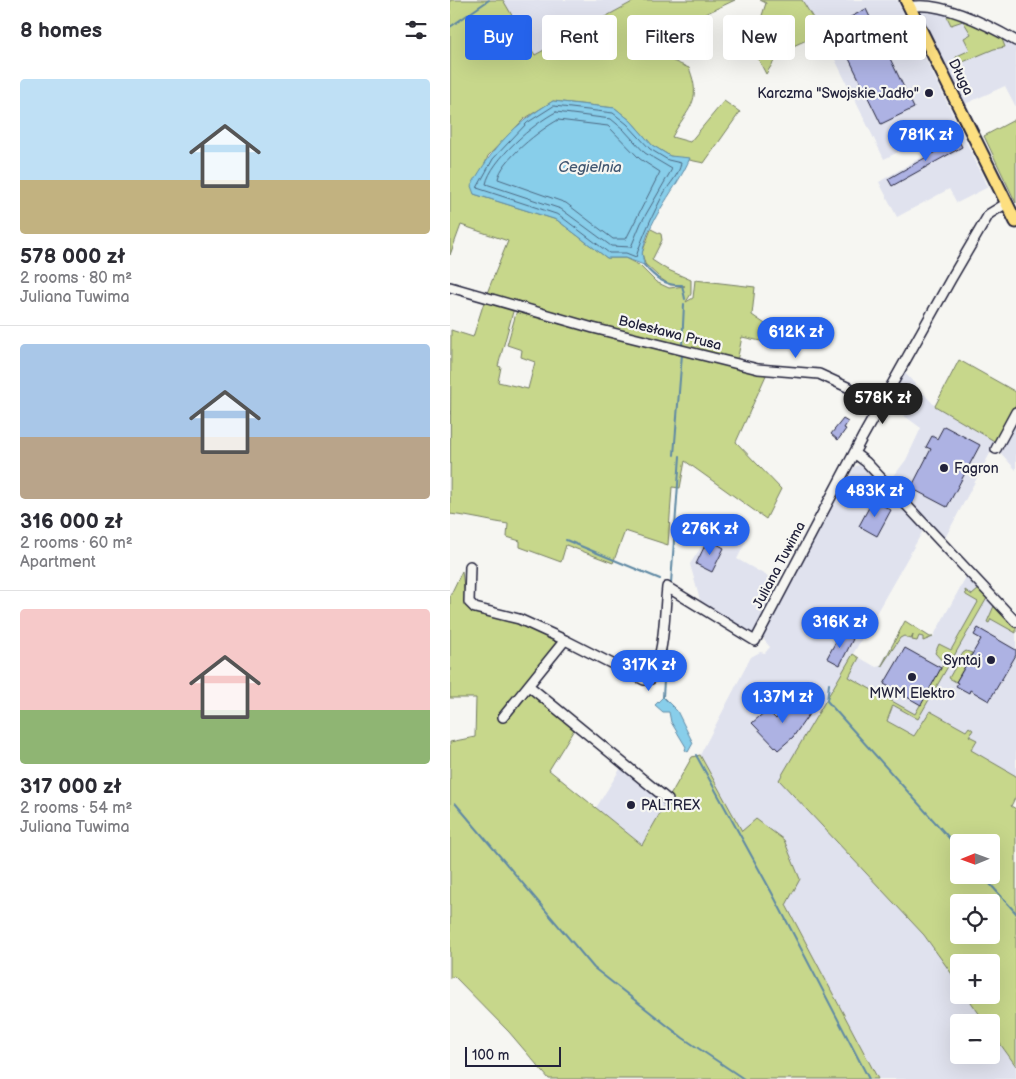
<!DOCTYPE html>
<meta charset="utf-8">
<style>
body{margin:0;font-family:"Balsamiq Sans",sans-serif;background:#f2f2f3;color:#2b2b33;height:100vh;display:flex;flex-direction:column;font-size:19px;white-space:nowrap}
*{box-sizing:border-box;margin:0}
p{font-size:16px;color:#7c7c81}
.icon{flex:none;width:28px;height:28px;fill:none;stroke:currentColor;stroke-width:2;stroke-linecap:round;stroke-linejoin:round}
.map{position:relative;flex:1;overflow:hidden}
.side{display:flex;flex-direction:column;background:#fff;width:450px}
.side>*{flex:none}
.top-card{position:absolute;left:15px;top:15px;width:475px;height:45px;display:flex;gap:10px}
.needle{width:32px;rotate:269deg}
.buttons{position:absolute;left:500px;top:834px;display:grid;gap:10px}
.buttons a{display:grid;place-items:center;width:50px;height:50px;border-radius:5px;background:#fff;box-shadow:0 5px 20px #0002;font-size:25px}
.scale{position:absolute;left:15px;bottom:12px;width:96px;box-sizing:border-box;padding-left:5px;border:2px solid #22223b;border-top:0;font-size:14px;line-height:18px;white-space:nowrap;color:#22223b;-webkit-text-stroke:4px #f6f6f2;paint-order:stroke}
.price{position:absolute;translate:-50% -42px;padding:0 11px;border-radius:18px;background:#2563eb;color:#fff;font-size:16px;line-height:32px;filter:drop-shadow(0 1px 2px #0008)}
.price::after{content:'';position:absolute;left:50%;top:30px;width:15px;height:11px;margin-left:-8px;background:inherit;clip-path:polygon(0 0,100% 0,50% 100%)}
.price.on{background:#222;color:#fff}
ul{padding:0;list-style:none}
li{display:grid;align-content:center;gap:10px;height:265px;padding:0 20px}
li+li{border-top:1px solid #e1e1e2}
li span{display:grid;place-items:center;height:155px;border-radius:5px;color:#555}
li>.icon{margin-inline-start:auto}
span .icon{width:90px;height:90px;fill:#fffc;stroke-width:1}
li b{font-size:21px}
h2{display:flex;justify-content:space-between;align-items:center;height:60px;padding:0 20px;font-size:21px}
.pill{padding:0 18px;border-radius:5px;background:#fff;box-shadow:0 5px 20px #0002;font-size:18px;line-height:45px}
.pill.on{background:#2563eb;color:#fff}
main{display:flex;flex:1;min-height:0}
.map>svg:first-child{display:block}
.built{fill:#e0e2ee}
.green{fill:#c7d78b;stroke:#747c63;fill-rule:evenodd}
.water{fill:#88ceea;stroke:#5f89a4}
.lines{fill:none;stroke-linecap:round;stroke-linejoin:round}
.shore{stroke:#4b6781;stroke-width:1}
.stream{stroke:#5f89a4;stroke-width:2}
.building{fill:#adb2e3;stroke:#22223b}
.minor-casing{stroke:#22223b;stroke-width:12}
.major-casing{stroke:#22223b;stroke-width:15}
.minor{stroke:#f6f6f2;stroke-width:9}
.major{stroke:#fddf80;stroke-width:11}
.poi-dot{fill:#22223b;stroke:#f6f6f2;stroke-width:2}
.labels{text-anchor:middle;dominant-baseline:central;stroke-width:4.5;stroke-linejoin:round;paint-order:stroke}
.street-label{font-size:14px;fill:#22223b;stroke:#f6f6f2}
.poi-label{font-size:14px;fill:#22223b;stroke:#f6f6f2;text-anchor:end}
.water-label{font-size:15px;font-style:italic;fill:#415670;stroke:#f6f6f2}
</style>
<main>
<section class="side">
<h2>8 homes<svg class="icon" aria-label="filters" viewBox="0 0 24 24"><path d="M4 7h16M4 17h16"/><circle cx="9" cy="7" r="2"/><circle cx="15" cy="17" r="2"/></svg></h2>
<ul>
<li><span style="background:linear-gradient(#bfe0f5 65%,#c2b280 0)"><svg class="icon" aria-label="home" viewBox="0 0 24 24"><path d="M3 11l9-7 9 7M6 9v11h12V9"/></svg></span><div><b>578 000 zł</b><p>2 rooms · 80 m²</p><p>Juliana Tuwima</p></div></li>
<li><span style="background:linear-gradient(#a9c7e8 60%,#b9a48a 0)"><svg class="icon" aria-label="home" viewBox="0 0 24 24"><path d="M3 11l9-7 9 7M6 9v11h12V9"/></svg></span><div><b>316 000 zł</b><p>2 rooms · 60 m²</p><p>Apartment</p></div></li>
<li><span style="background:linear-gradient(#f6c9c9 65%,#8fb573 0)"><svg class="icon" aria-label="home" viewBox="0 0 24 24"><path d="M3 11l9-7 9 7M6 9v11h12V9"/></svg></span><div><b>317 000 zł</b><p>2 rooms · 54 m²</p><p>Juliana Tuwima</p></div></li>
</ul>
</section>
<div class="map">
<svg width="566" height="1079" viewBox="0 0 566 1079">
<rect width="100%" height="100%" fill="#f6f6f2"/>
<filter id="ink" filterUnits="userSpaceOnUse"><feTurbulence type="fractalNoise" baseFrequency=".02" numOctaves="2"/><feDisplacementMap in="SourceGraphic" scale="10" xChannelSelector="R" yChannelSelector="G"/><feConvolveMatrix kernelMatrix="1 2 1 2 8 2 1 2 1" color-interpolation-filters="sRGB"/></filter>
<g filter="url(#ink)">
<path class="built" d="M 53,0 L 186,0 L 84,56 Z
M 352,0 L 447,0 L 538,187 L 507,203 L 499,189 L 447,217 L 429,182 L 478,153 L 471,141 L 434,159 L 372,33 Z
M 502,10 L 566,45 L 566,107 L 555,86 L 515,104 L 470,14 L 472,11 Z
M 455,373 L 485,406 L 546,442 L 494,540 L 440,481 L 456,460 L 471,428 L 438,404 Z
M 566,416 L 566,470 L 548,450 Z
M 409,465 L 421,473 L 474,529 L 403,654 L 426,667 L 430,666 L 455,621 L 480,637 L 483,637 L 517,575 L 566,629 L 566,776 L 472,722 L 464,736 L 437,721 L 443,705 L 391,675 L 474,935 L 509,984 L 509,995 L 516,995 L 535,1022 L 509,1022 L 509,1055 L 541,1055 L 541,1031 L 566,1066 L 566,1079 L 428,1079 L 336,904 L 350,879 L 334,840 L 292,831 L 250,755 L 301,657 L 310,652 L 315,653 L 320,647 L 314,640 L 314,633 L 404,467 Z
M 263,529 L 285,540 L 290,530 L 299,535 L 287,559 L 319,577 L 324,589 L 304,633 L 294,634 L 251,604 L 240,564 Z
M 172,766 L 217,802 L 192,845 L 146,808 Z"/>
<path class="green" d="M 0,0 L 53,0 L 85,55 L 186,0 L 285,0 L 223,29 L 216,58 L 239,68 C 253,103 237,108 222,137 L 240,142 L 274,101 L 290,112 L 254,163 L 220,156 L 202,145 L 181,121 L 165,108 L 103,101 L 74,119 L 38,156 L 24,194 L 107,220 L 157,258 L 175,258 L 189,265 L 206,282 L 219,288 L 235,286 L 220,285 L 210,278 L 195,264 L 192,253 L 201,229 L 211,234 L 212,240 L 202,260 L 216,269 L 241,280 L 241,294 L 236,302 L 243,298 L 245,280 L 305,287 L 302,315 L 321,328 L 320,343 L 292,337 L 287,361 L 317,373 L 286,442 L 331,489 L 316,519 L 235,461 L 230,488 L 222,487 L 218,545 L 175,531 L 163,563 L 116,545 L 111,562 L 70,547 L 70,541 L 57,537 L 58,524 C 38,521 20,516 0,514 L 1,330 L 23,337 L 35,299 L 64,308 L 48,366 L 51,367 L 48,382 L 78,389 L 85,362 L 71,357 L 72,350 L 57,345 L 67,310 L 125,320 L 37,293 L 58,241 L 11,225 L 0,255 Z
M 310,0 L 352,0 L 372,33 L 330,52 L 316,74 L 302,47 L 316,3 Z
M 499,14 L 510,16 L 552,39 L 555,47 L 544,49 L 501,67 L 507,56 L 520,50 L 514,38 L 521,34 L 513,21 L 501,25 L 497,17 Z
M 566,119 L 566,203 L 534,136 Z
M 509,360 L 566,392 L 566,406 L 546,442 L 485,406 Z
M 12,571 L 16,604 L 67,621 L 110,641 L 76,686 L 125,728 L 99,770 L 192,845 L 242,757 L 250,755 L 292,831 L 306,819 L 334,840 L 350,879 L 336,905 L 428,1079 L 99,1079 L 59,1032 L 4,976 L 0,978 L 0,742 L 25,737 L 26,698 L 0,698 L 0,596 Z
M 529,589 L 537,598 L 468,719 L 443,705 L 437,721 L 464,736 L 480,711 L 516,731 L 519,727 L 523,730 L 519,736 L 527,740 L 521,750 L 566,776 L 566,796 L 561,806 L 566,809 L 566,1066 L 541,1031 L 541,1022 L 535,1022 L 516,995 L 541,995 L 541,962 L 509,962 L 509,984 L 474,935 L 329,780 L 403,654 L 409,658 L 399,677 L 465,714 L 494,663 L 485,653 L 489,644 L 501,650 L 528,602 L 516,595 L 515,590 L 522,595 ZM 509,842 L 541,842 L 541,875 L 509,875 ZM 509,902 L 541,902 L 541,935 L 509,935 Z
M 544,606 L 566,627 L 566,633 L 541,619 L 539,623 L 537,622 Z
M 455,621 L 480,637 L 483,637 L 473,641 L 473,637 L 469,636 L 467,641 L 462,640 L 463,635 L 461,639 L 454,636 L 450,638 L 431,667 Z
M 516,651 L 522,653 L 506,682 L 499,678 L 513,653 Z"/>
<path class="water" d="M 103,101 L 165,108 L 181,121 L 202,145 L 220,156 L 240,158 C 227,189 200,216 193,250 C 191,255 194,260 194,265 L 175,258 L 157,258 L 107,220 L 24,194 L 21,186 C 44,146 63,125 103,101 Z
M 213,697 L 227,711 L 243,743 L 238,752 L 235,750 L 236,747 L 221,722 L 219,712 L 213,712 L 205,705 Z"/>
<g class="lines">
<path class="shore" d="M 104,106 L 163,113 L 177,124 L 200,149 L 218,160 L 231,163 C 229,175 220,183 214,193 C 203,214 193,235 186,257 L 176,253 L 159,253 L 109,215 L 27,188 L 43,159 L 77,123 Z
M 106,112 L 161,119 L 173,129 L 195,153 L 222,169 L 191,223 L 181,247 L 161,246 L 111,209 L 36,184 C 41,160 84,123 106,112 Z
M 108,120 L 158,126 L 190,159 L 210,172 L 176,239 L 163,239 L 116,203 L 48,179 C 51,160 91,129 108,120 Z"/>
<path class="stream" d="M 0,27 L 39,0
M 194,265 C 205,278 215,286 232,285 L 235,299
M 232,346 L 234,304
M 224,455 L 232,354
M 116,540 L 210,579
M 221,583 L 230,456
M 379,684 L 377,701 L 509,849
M 213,697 L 216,647
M 246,755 L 322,893 L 419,1079
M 5,803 L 144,968 L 233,1038 L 294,1079
M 532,875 L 566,913"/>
</g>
<path class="building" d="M 416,9 L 464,108 L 431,124 L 383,26 Z
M 508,139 L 512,147 L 442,186 L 438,179 Z
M 393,419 L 398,422 L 394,428 L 396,429 L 388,440 L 381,434 Z
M 494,426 L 530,445 L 497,507 L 461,488 L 481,449 L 476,447 L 482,436 L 487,439 Z
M 423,500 L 441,510 L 427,536 L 409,526 Z
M 258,539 L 274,548 L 262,572 L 246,564 Z
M 528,628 L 566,650 L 566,655 L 539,701 L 520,690 L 519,693 L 506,686 L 508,683 L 506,682 L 531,639 L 524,635 Z
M 391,632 L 403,639 L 390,665 L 377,658 Z
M 455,648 L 491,668 L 471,705 L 434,684 Z
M 345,699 L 362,710 L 343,737 L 328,750 L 302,723 L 317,710 L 326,719 L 330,712 L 334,715 Z"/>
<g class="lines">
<g class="minor-casing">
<path id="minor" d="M 459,7 C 490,0 540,26 566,41
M 0,287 L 143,328 L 308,369 L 369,374 L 432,403
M 546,449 L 566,412
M 404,453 L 416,462 L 566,622
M 20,566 L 19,602 L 25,608 L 69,619 L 115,640
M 79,686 L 218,800
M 53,717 L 115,640 L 194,680 L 201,679 C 215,653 214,616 217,587 L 305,641 L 412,438 L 501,279 L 539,214 L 557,203"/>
</g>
<g class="major-casing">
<path id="major" d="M 456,0 L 566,222"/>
</g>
<use href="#minor" class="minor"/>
<use href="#major" class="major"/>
</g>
</g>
<g class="poi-dot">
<circle cx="479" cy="93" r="5"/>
<circle cx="494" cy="468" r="5"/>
<circle cx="541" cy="660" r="5"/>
<circle cx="462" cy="677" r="5"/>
<circle cx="181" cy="805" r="5"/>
</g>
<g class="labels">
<g class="street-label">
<text transform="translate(511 77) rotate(64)">Długa</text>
<text transform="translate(220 333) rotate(14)">Bolesława Prusa</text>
<text transform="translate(329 565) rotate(-62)">Juliana Tuwima</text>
</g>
<g class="poi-label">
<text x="469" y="93">Karczma "Swojskie Jadło"</text>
<text x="504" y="468" text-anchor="start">Fagron</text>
<text x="531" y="660">Syntaj</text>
<text x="462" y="693" text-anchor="middle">MWM Elektro</text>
<text x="191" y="805" text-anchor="start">PALTREX</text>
</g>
<g class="water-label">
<text x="140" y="167">Cegielnia</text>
</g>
</g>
</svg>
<div class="buttons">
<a><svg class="needle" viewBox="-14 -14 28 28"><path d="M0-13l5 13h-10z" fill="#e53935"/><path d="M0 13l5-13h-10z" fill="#7c7c81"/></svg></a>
<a><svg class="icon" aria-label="locate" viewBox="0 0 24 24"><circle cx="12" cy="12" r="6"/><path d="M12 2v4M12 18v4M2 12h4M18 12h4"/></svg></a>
<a>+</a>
<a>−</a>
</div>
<div class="scale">100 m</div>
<b class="price" style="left:476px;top:162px">781K zł</b>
<b class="price" style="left:346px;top:359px">612K zł</b>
<b class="price on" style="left:433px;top:425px">578K zł</b>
<b class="price" style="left:425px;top:518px">483K zł</b>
<b class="price" style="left:260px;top:556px">276K zł</b>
<b class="price" style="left:390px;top:649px">316K zł</b>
<b class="price" style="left:199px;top:692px">317K zł</b>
<b class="price" style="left:333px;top:724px">1.37M zł</b>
<div class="top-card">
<a class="pill on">Buy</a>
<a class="pill">Rent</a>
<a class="pill">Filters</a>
<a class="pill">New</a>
<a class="pill">Apartment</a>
</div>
</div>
</main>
